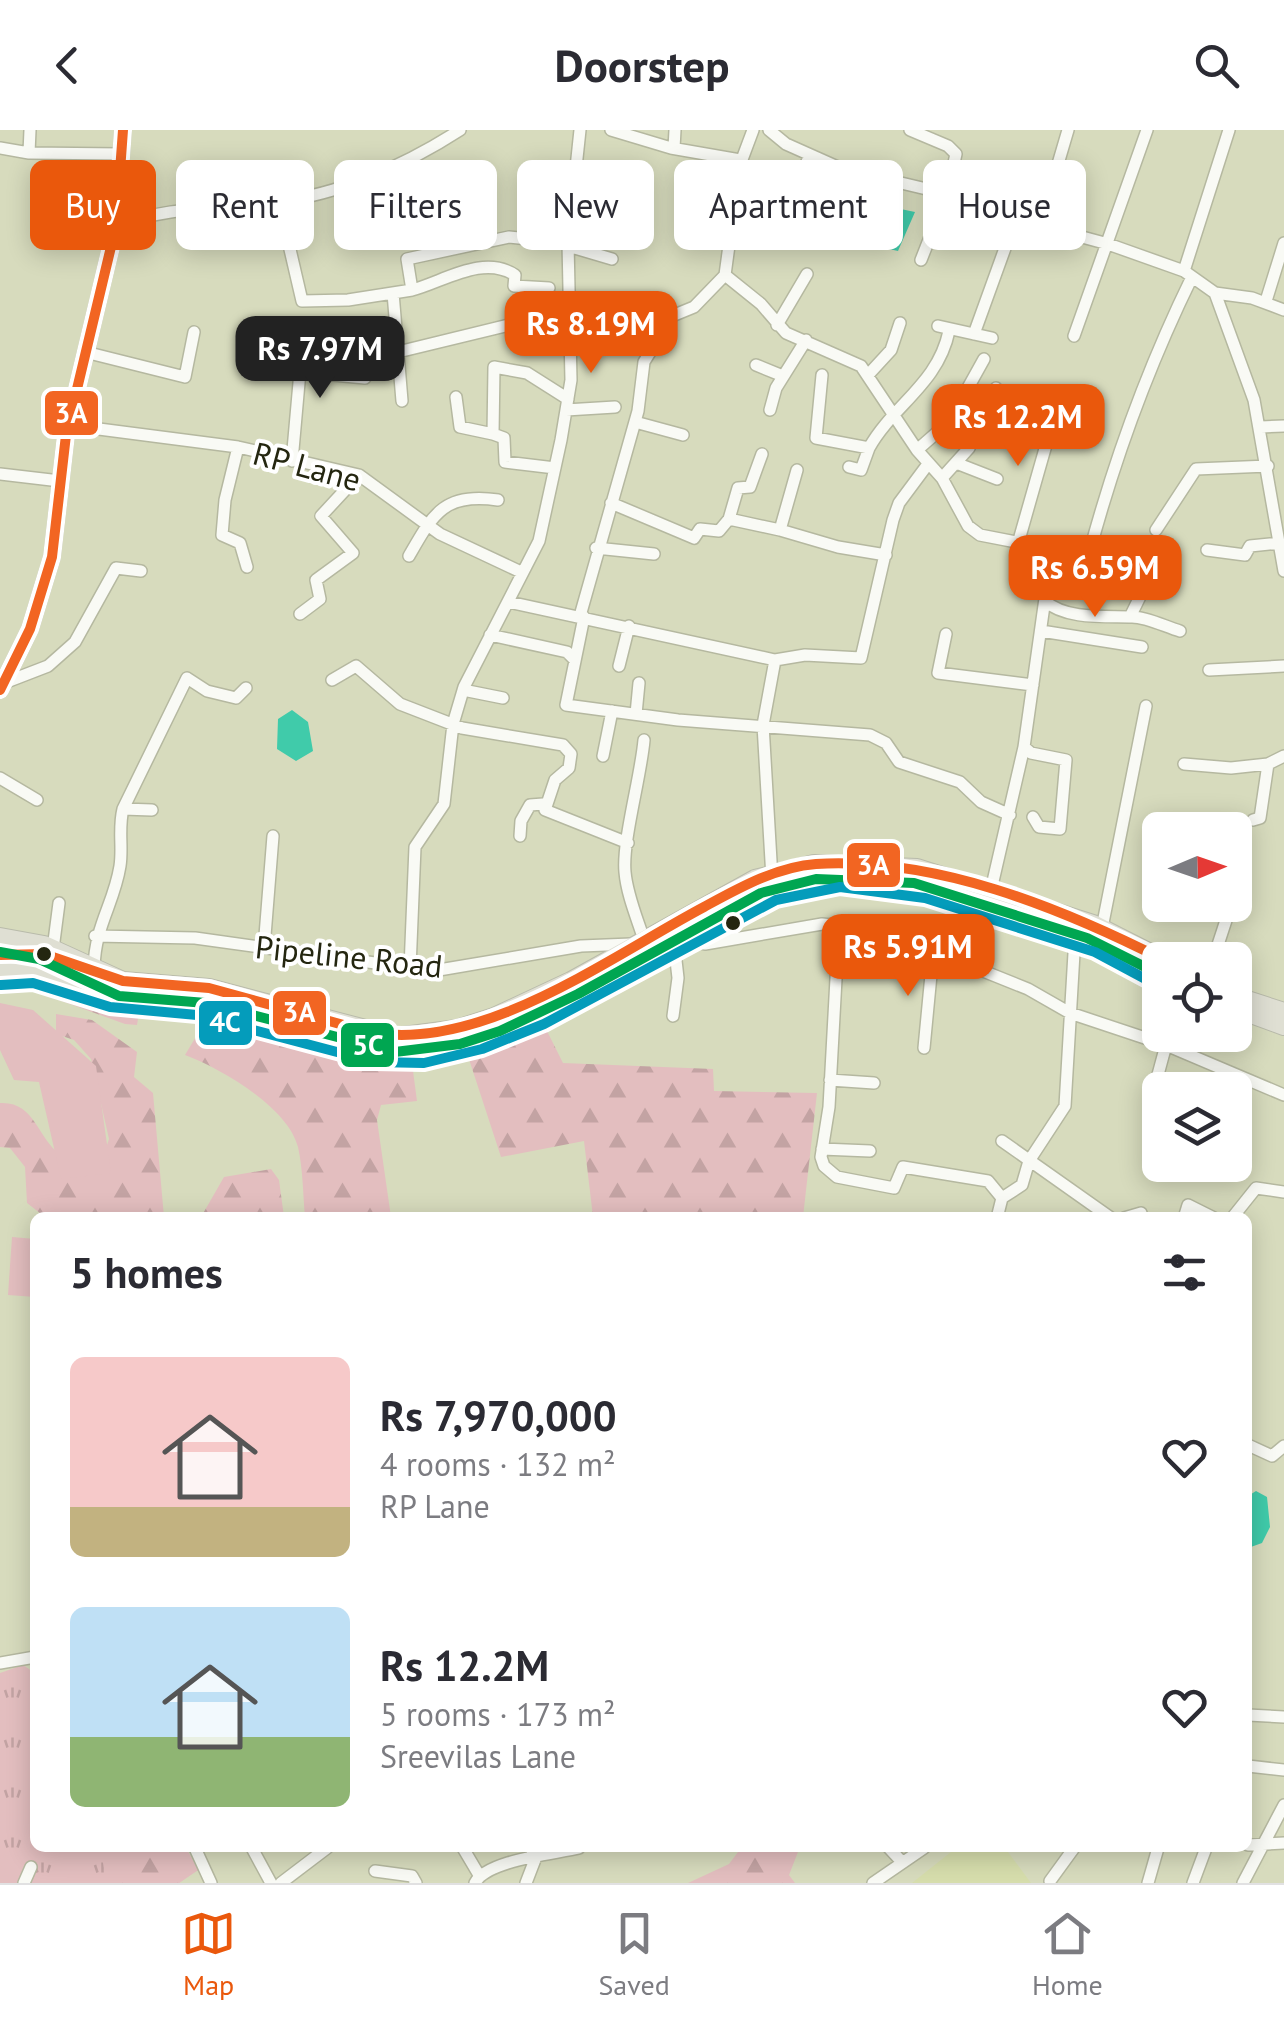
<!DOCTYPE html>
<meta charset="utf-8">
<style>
body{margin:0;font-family:"PT Sans",sans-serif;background:#f7f7f7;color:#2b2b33;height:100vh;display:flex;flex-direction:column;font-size:38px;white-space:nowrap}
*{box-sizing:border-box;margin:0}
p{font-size:32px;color:#7c7c81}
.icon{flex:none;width:55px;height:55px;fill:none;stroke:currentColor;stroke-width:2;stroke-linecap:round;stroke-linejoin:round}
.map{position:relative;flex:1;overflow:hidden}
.details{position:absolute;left:30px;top:1082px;width:1222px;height:640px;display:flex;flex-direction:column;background:#fff;border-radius:15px;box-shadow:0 5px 25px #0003}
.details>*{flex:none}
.top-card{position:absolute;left:30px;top:30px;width:1225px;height:90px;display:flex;gap:20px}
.needle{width:65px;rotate:88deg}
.tools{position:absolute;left:1142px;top:682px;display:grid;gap:20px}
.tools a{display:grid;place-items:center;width:110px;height:110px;border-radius:15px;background:#fff;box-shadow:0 5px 25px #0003;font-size:50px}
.price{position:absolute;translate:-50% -85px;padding:0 22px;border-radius:20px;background:#ea580c;color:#fff;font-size:32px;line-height:65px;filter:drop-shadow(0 2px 5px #0008)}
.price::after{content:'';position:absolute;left:50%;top:60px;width:30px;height:22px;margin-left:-15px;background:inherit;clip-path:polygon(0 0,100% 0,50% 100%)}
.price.selected{background:#222;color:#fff}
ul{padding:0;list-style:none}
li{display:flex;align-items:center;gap:30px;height:250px;padding:0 40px}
li span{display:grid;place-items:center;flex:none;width:280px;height:200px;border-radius:15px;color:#555}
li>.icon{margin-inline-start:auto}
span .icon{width:120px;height:120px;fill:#fffc;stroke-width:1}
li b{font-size:42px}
h2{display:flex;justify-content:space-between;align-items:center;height:120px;padding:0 40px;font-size:42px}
.chip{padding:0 35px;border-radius:15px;background:#fff;box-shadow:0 5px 25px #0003;font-size:35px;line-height:90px}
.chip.selected{background:#ea580c;color:#fff}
header{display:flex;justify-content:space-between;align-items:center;height:130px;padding:0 40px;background:#fff;font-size:45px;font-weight:700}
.tab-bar{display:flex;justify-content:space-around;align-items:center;height:140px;border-top:2px solid #e1e1e2;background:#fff;font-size:28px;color:#7c7c81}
.tab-bar a{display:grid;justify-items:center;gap:5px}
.tab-bar .selected{color:#ea580c}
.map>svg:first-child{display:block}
.built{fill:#d6ddac}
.grass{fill:url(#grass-tufts)}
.forest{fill:url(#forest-firs)}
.green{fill:#e3bebf}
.water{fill:#40cbaa}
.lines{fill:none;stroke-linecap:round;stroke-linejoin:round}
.street-casing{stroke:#b5b8a0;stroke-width:14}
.secondary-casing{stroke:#b5b8a0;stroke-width:18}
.primary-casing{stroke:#b9bbab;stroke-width:20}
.street{stroke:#f9faf5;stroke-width:11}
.secondary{stroke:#f9faf5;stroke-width:15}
.primary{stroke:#dfdfd3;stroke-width:18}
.bus-1-casing{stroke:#fff;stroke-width:18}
.bus-2-casing{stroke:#fff;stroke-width:18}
.bus-3-casing{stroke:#fff;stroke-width:18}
.bus-1{stroke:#f26522;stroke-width:10}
.bus-2{stroke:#00a651;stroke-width:10}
.bus-3{stroke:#049cbb;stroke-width:10}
.bus-dot{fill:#242610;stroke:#fff;stroke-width:4}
.labels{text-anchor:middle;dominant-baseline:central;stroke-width:8;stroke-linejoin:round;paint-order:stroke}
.street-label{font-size:32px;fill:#242610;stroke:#fff}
.line-badge{stroke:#fff;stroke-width:4}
.badge-label{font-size:28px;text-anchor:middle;font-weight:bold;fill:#fff}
</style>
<header><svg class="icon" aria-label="back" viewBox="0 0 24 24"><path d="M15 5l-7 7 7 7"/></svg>Doorstep<svg class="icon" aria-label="search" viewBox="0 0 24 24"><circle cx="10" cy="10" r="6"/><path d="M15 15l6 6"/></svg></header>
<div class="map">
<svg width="1284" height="1753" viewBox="0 0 1284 1753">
<defs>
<pattern id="grass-tufts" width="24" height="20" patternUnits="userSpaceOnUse" patternTransform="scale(2.5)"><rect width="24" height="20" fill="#e3bebf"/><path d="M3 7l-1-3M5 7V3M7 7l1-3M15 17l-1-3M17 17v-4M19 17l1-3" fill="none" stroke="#c3a3a3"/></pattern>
<pattern id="forest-firs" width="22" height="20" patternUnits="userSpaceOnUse" patternTransform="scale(2.5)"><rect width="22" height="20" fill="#e3bebf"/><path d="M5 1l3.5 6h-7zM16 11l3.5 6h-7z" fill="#c3a3a3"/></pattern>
</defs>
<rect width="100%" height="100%" fill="#d7dbbd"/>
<path class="built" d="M 956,1718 L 1005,1718 L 1031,1753 L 912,1753 Z"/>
<path class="grass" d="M 23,1535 L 35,1543 L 35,1718 L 186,1718 L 198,1740 L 179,1753 L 0,1753 L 0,1543 Z"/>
<path class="forest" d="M 53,850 L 140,877 L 137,895 L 125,894 L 56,869 L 47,857 Z
M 56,884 L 92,890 L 137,922 L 134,947 L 153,963 L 164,1087 L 45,1087 L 27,1073 L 25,1037 L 10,1018 L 0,1017 L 0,973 C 35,971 37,1008 60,1024 C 70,1031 87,1035 99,1039 L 109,1009 L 91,929 L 74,910 L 56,904 Z
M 209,885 L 381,928 L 411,926 L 417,971 L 381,975 L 377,990 L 391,1087 L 305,1087 C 303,1065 303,1039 298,1017 C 288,977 220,938 185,925 Z
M 544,895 L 563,933 L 713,939 L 714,961 L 817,963 L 803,1087 L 593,1087 L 584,1011 L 501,1027 L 465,917 Z
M 271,1039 L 279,1050 L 284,1087 L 201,1087 L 224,1047 Z
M 100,1718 L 186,1718 L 198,1740 L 179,1753 L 107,1753 Z
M 741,1718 L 793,1718 L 798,1722 L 789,1745 L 795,1753 L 688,1753 L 729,1734 Z"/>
<path class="green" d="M 0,873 L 33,880 L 96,936 L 111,1043 L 61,1049 L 39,952 L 14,950 L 0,920 Z
M 12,1107 L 35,1109 L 35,1167 L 8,1165 Z"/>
<path class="water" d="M 869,72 L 882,80 L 891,77 L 915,82 L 898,121 L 853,111 Z
M 292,580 L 308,592 L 313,621 L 296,631 L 277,619 L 278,589 Z
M 1256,1361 L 1267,1367 L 1270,1397 L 1262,1413 L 1248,1418 L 1248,1366 Z"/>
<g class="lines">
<g class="street-casing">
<path id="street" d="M 30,0 L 29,23 L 121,24
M 611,0 L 671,18 L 740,30
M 753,0 L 725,75 L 730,108 L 725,145 L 761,174 L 786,203 L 861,236 L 917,320 L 942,348 L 968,396 L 980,405 L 1052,419 L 1024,617 L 988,773
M 769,0 L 786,14 L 842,39 L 973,70 L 1049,98 L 1108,114 L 1184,141 L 1215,163 L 1254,270 L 1284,441
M 910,0 L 948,16 L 956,24 L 947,64 L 921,130
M 0,18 L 29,23
M 674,18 L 675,0
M 343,55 L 353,104
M 682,70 L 725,75
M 279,72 L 302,171 L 348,170 L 412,160 L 407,129 L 509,107 L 568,113
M 784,83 L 810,25
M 1040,95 L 1068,0
M 116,96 C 167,76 221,79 275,72 C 339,65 406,35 460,0
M 568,116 L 612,129
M 1184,141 L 1229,0
M 412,160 C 443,152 483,124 515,145 L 514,156 L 549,158
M 393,163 L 402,271
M 1215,163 L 1252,168 L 1284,180
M 1266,171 L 1284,113
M 570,193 L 629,204
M 777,195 L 807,144
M 938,196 L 992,208
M 974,204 L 1017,85
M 1074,206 L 1147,0
M 85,222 L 185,247 L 194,202
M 398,222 L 542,187
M 756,235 L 783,246
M 301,242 L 365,248
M 822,245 L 816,308 L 869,318 C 893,275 938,254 949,201
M 868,245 L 891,220 L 900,193
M 456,267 L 460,297 L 493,304 L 494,237 L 527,243 L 568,269
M 566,280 L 615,277
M 770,280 L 776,258 L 806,210
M 635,292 L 683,305
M 68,295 L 238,317 L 359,345 L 440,404 L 521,442
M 1261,297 L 1284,296
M 493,304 L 504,308 L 505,332 L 555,338
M 238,317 L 225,370 L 222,405 L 240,413 L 247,437
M 917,320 L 949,292 L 984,229
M 292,331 L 303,208
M 956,333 L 997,349
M 849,337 L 861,340 L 869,318
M 0,344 L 60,351
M 942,348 L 969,318 L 996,258
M 611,373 L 694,408 L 700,399 L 719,401 L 729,389 L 738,358 L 750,357 L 762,324
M 729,389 L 780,400 L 797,340
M 780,400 L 838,417 L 886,425
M 1156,400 L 1196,339 L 1268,336
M 1019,410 L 1056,280
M 596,418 L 654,424
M 1052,419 L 1089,424 C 1115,327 1148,237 1192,147
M 1207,420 L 1245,425 L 1250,416 L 1279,413
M 409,426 C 433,384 444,362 498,370
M 1045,471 C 1066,490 1107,486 1132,487 C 1147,487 1166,497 1180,501
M 509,472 L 775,530
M 300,484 L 320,469 L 316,450 L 353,423 L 321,386 L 359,345
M 580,486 L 638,281 L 644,232 L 672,186 L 694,177 L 725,145
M 584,487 L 566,575 L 678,590 L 870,605 L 886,613 L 899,632 L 960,652 L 981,672 L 1010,685
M 1130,487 L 1153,440 L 1165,432
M 1041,501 L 1142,517
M 946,504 L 938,543 L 1033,555
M 490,505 L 567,522 L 575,530
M 619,536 L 629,496
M 1209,540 L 1284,536
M 332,550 L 356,536 L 400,574 L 462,598 L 563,615 L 571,624 L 569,638 L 555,650 L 545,680 L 628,713
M 4,553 L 48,536 L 75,512 L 116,438 L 141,441
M 463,560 L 503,568
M 636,584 L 639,553
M 644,610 C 641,646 622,712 625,742 C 627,765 637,788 644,810
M 1024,617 L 1031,623 L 1066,630 L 1060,699 L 1039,697 L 1033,687
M 603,626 L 612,581
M 1184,634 L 1231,638 L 1268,634
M 0,648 L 37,670
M 123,679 L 152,680
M 1253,690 L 1260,688 L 1268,634 L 1284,626
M 520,706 L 521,691 L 530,675 L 543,674
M 772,748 L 763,595 L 775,530 L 805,525 L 861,528 L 893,390 L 899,373 L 928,334
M 1235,762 L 1241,741
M 839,794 L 829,977 L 821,1027 L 824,1036 L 837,1047 L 894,1058 L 903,1037 L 988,1051 L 1002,1068
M 1102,798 L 1146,576
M 673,804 L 678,848 L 673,886
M 95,806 L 195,808 L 433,841 L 581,816 L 631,814
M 675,808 L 705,814 L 822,794 L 881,800 L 1028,859 L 1070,883 L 1166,915 L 1284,965
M 264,818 L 273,706
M 53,819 L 59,773
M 1213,830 L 1231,775
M 94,838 C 95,795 114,774 120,736 C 123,717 118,699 123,679 L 187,548 L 207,561 L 236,568 L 246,558
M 410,838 L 415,717 L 444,674 L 453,594 L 464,557 L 539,411 L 561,310 L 571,250 L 568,113 L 580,0
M 924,918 L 933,824
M 830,950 L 874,953
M 1156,972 L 1156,952 L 1166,915
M 1002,1011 L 1111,1088
M 822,1019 L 870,1021
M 997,1088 L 1002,1068 L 1022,1055 L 1029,1031 L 1065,976 L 1076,789
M 1124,1088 L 1141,1083
M 1184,1088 L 1188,1075 L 1214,1088
M 1232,1088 L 1256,1058 L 1284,1062
M 1248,1315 L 1272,1326 L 1284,1316
M 0,1533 L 35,1527
M 1248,1585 L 1284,1587
M 1248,1636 L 1284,1640
M 1248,1715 L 1284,1713
M 195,1718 L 211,1753
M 252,1718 L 271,1753
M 463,1718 L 479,1745
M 889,1718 L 902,1732
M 375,1741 L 412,1746 L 416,1753
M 1050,1751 L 1074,1718
M 24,1753 L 31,1737
M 281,1753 L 327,1718
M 475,1753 C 487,1730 554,1724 579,1718
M 526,1753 L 536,1727 L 531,1718
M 873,1753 L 924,1718
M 1148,1753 L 1158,1718
M 1193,1753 L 1206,1718
M 1243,1753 L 1284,1675"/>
</g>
<g class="secondary-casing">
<path id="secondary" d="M 0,560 L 30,499 L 52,427 L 66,305 L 116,96 L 123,0"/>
</g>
<g class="primary-casing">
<path id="primary" d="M 0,807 L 44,815 L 123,851 L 209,858 L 396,907 L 457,899 L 494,887 L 571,851 L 755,749 L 814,734 L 917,738 L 1093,794 L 1164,830
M 0,825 L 55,827
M 0,840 L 35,838 L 113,862 L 200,870 L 404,919
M 591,852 L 752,765 L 790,750
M 1235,866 L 1284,882
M 1235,878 L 1284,896"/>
</g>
<use href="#street" class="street"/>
<use href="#secondary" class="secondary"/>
<use href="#primary" class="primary"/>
<g class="bus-1-casing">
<path id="bus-1" d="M 0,560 L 30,499 L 52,427 L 66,305 L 116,96 L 123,0
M 0,825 L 44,824 L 123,851 L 209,858 L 369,902 C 481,923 608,828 704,777 C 739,758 776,737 816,734 C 936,727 1059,777 1164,830"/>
</g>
<g class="bus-2-casing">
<path id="bus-2" d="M 0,822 L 39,829 L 119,866 L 206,873 L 395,922 L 460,914 L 500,901 L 578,864 L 761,763 L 816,749 L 914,753 L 1087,808 L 1157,843"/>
</g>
<g class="bus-3-casing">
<path id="bus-3" d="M 1,855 L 33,853 L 110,877 L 197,885 L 375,932 L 424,933 L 482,919 L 544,894 L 776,770 L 840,757 L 925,768 L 1095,822 L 1153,853"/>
</g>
<use href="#bus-1" class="bus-1"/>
<use href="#bus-2" class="bus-2"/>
<use href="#bus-3" class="bus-3"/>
</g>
<g class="bus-dot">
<circle cx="733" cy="793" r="9"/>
<circle cx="44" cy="824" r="9"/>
</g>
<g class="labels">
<g class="street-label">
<text transform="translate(307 336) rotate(15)">RP Lane</text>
<text transform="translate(349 826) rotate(6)">Pipeline Road</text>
</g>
</g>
<g class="line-badge">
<rect x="43" y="259" width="57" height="48" rx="10" fill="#f26522"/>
<rect x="845" y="711" width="57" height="48" rx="10" fill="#f26522"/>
<rect x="271" y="859" width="57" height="48" rx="10" fill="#f26522"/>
<rect x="197" y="869" width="57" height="48" rx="10" fill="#049cbb"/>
<rect x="339" y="891" width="57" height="48" rx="10" fill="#00a651"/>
</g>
<g class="badge-label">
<text x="71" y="293">3A</text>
<text x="873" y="745">3A</text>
<text x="299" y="892">3A</text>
<text x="225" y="902">4C</text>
<text x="368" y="925">5C</text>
</g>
</svg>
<div class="tools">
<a><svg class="needle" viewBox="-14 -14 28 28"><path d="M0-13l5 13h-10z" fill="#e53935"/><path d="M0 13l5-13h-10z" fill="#7c7c81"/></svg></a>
<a><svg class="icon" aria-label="locate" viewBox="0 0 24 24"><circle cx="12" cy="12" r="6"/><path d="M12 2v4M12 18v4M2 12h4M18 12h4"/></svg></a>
<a><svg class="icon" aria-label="layers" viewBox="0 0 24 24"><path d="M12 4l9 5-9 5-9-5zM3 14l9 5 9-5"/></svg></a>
</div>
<b class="price" style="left:591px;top:246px">Rs 8.19M</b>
<b class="price selected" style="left:320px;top:271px">Rs 7.97M</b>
<b class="price" style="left:1018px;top:339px">Rs 12.2M</b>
<b class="price" style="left:1095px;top:490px">Rs 6.59M</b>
<b class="price" style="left:908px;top:869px">Rs 5.91M</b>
<div class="top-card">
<a class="chip selected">Buy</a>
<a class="chip">Rent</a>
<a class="chip">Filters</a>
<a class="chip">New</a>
<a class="chip">Apartment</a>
<a class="chip">House</a>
</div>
<section class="details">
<h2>5 homes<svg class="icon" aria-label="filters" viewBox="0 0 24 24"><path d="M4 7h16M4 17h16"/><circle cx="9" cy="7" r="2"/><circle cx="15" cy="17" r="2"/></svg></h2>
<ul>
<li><span style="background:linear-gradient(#f6c9c9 75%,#c2b280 0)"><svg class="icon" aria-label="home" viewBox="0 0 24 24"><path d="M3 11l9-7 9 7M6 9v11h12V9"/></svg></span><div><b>Rs 7,970,000</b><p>4 rooms · 132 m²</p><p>RP Lane</p></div><svg class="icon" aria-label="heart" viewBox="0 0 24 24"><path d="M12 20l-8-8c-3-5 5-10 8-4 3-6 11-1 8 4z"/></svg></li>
<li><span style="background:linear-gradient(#bfe0f5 65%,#8fb573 0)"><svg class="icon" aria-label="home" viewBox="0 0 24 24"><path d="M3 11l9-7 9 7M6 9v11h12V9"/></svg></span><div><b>Rs 12.2M</b><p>5 rooms · 173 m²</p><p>Sreevilas Lane</p></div><svg class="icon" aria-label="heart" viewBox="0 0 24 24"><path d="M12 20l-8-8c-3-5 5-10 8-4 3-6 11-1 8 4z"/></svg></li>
</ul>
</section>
</div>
<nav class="tab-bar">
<a class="selected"><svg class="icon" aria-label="map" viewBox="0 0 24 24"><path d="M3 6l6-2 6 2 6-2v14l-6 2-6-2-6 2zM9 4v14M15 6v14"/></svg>Map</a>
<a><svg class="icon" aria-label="saved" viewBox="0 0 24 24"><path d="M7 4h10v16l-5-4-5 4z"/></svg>Saved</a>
<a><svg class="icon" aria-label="home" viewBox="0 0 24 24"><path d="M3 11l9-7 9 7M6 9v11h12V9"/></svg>Home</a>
</nav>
